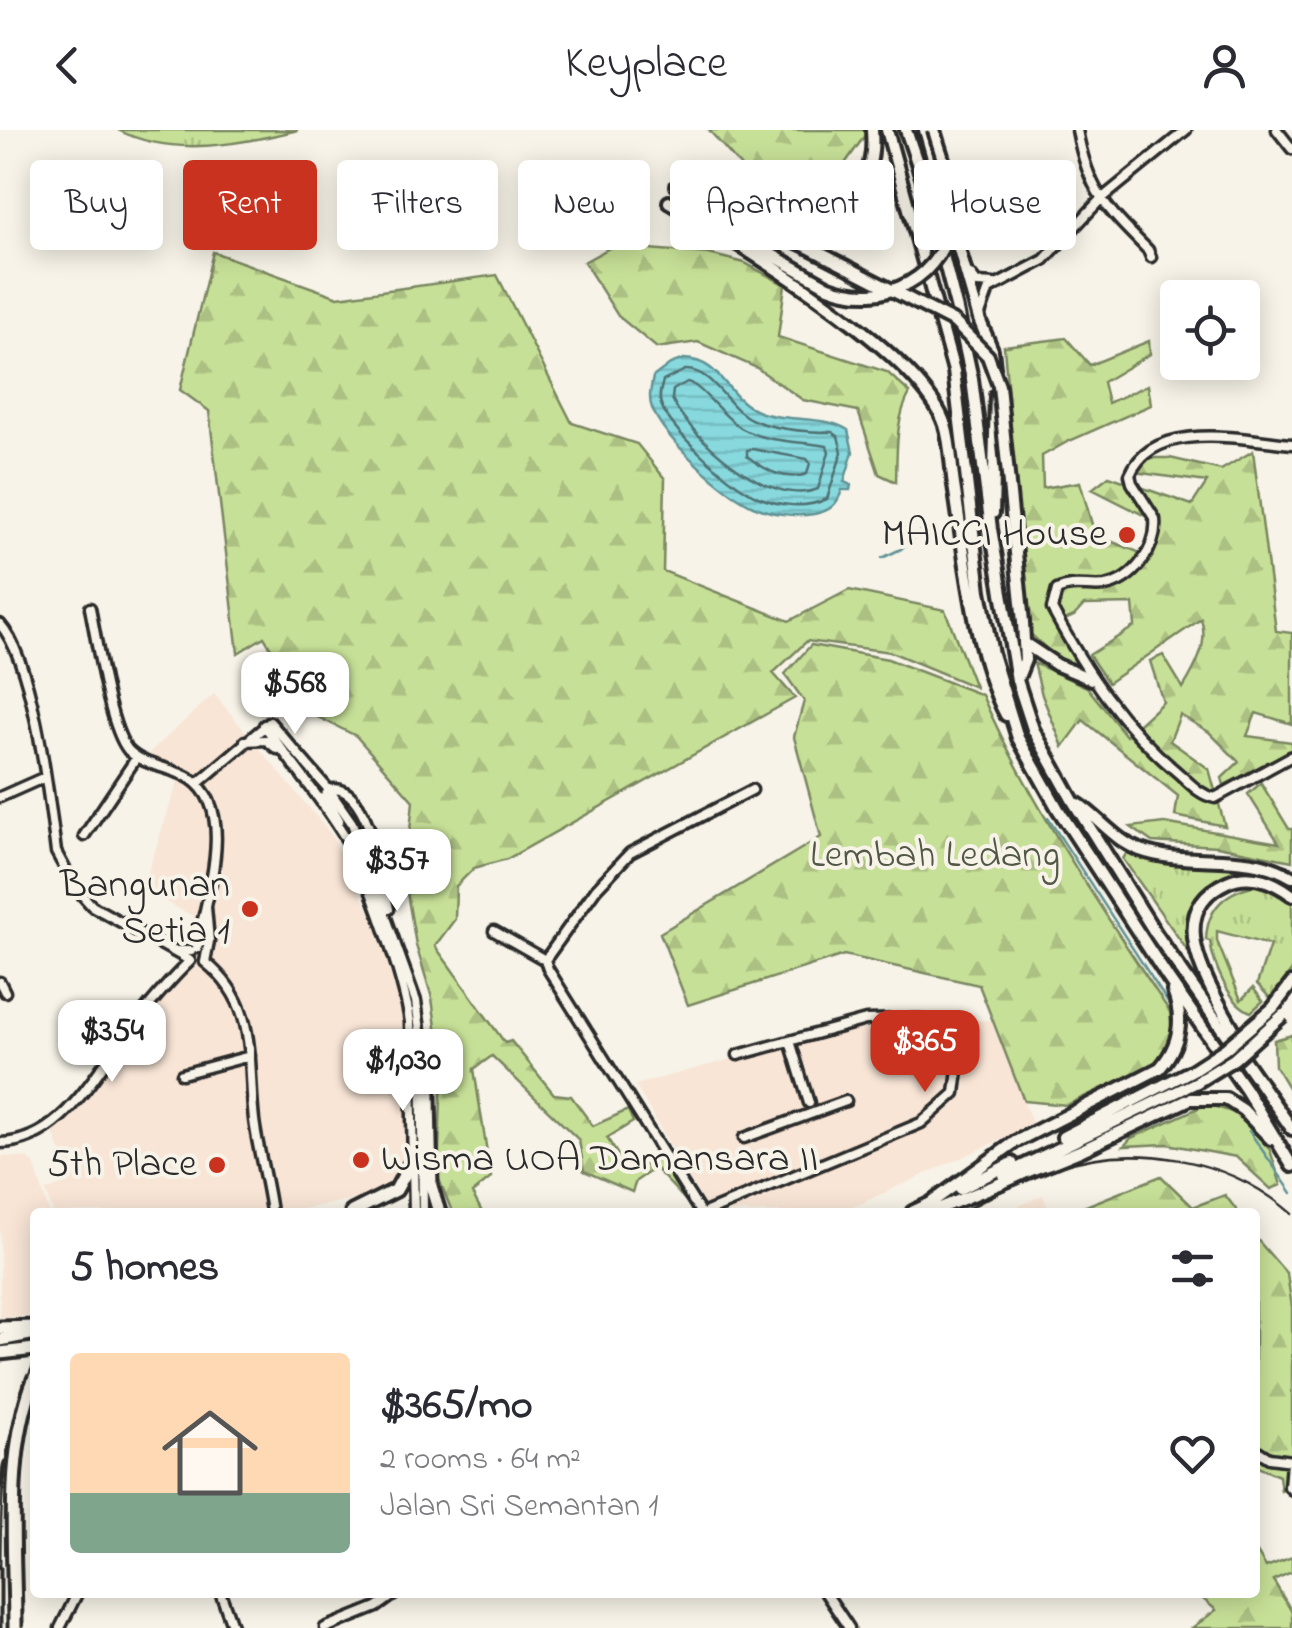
<!DOCTYPE html>
<meta charset="utf-8">
<style>
body{margin:0;font-family:"Indie Flower",sans-serif;background:#f7f7f7;color:#2b2b33;height:100vh;display:flex;flex-direction:column;font-size:38px;white-space:nowrap}
*{box-sizing:border-box;margin:0}
p{font-size:32px;color:#7c7c81}
.icon{flex:none;width:55px;height:55px;fill:none;stroke:currentColor;stroke-width:2;stroke-linecap:round;stroke-linejoin:round}
.map{position:relative;flex:1;overflow:hidden}
.details{position:absolute;left:30px;top:1078px;width:1230px;height:390px;display:flex;flex-direction:column;background:#fff;border-radius:10px;box-shadow:0 5px 25px #0003}
.details>*{flex:none}
.guide{position:absolute;left:30px;top:30px;width:1232px;height:90px;display:flex;gap:20px}
.buttons{position:absolute;left:1160px;top:150px;display:grid;gap:20px}
.buttons a{display:grid;place-items:center;width:100px;height:100px;border-radius:10px;background:#fff;box-shadow:0 5px 25px #0003;font-size:50px}
.price{position:absolute;translate:-50% -85px;padding:0 22px;border-radius:20px;background:#fff;color:#222;font-size:32px;line-height:65px;filter:drop-shadow(0 2px 5px #0008)}
.price::after{content:'';position:absolute;left:50%;top:60px;width:30px;height:22px;margin-left:-15px;background:inherit;clip-path:polygon(0 0,100% 0,50% 100%)}
.price.on{background:#c8321e;color:#fff}
ul{padding:0;list-style:none}
li{display:flex;align-items:center;gap:30px;height:250px;padding:0 40px}
li+li{border-top:2px solid #e1e1e2}
li span{display:grid;place-items:center;flex:none;width:280px;height:200px;border-radius:10px;color:#555}
li>.icon{margin-inline-start:auto}
span .icon{width:120px;height:120px;fill:#fffc;stroke-width:1}
li b{font-size:42px}
h2{display:flex;justify-content:space-between;align-items:center;height:120px;padding:0 40px;font-size:42px}
.pill{padding:0 35px;border-radius:10px;background:#fff;box-shadow:0 5px 25px #0003;font-size:35px;line-height:90px}
.pill.on{background:#c8321e;color:#fff}
header{display:flex;justify-content:space-between;align-items:center;height:130px;padding:0 40px;background:#fff;font-size:45px;font-weight:600}
.map>svg:first-child{display:block}
.built{fill:#f8e5d6}
.grass{fill:url(#grass-tufts);stroke:#798661;stroke-width:2.5}
.forest{fill:url(#forest-firs);stroke:#798661;stroke-width:2.5}
.water{fill:url(#water-rules);stroke:#629396;stroke-width:2.5}
.lines{fill:none;stroke-linecap:round;stroke-linejoin:round}
.shore{stroke:#507173;stroke-width:2.5}
.stream{stroke:#629396;stroke-width:2.5}
.minor-casing{stroke:#2b2b2b;stroke-width:15}
.major-casing{stroke:#2b2b2b;stroke-width:18}
.highway-casing{stroke:#2b2b2b;stroke-width:19}
.minor{stroke:#f7f3e8;stroke-width:8}
.major{stroke:#f7f3e8;stroke-width:10}
.highway{stroke:#f7f3e8;stroke-width:11}
.rail{stroke:#2b2b2b;stroke-width:2.5}
.major-bridge-casing{stroke:#2b2b2b;stroke-width:18;stroke-linecap:butt}
.highway-bridge-casing{stroke:#2b2b2b;stroke-width:19;stroke-linecap:butt}
.major-bridge{stroke:#f7f3e8;stroke-width:10}
.highway-bridge{stroke:#f7f3e8;stroke-width:11}
.poi-dot{fill:#c8321e;stroke:#f7f3e8;stroke-width:4}
.labels{text-anchor:middle;dominant-baseline:central;stroke-width:8;stroke-linejoin:round;paint-order:stroke}
.poi-label{font-size:40px;fill:#2b2b2b;stroke:#f7f3e8;text-anchor:end}
.park-label{font-size:40px;fill:#525846;stroke:#f7f3e8}
</style>
<header><svg class="icon" aria-label="back" viewBox="0 0 24 24"><path d="M15 5l-7 7 7 7"/></svg>Keyplace<svg class="icon" aria-label="person" viewBox="0 0 24 24"><circle cx="12" cy="8" r="4"/><path d="M4 21q1-7 8-7t8 7"/></svg></header>
<div class="map">
<svg width="1292" height="1498" viewBox="0 0 1292 1498">
<defs>
<pattern id="grass-tufts" width="24" height="20" patternUnits="userSpaceOnUse" patternTransform="scale(2.5)"><rect width="24" height="20" fill="#c7e097"/><path d="M3 7l-1-3M5 7V3M7 7l1-3M15 17l-1-3M17 17v-4M19 17l1-3" fill="none" stroke="#abc082"/></pattern>
<pattern id="forest-firs" width="22" height="20" patternUnits="userSpaceOnUse" patternTransform="scale(2.5)"><rect width="22" height="20" fill="#c7e097"/><path d="M5 1l3.5 6h-7zM16 11l3.5 6h-7z" fill="#abc082"/></pattern>
<pattern id="water-rules" width="6" height="5" patternUnits="userSpaceOnUse" patternTransform="scale(2.5)"><rect width="6" height="5" fill="#87d9de"/><path d="M0 2.5h6" fill="none" stroke="#75babf"/></pattern>
</defs>
<rect width="100%" height="100%" fill="#f7f3e8"/>
<filter id="ink" filterUnits="userSpaceOnUse"><feTurbulence type="fractalNoise" baseFrequency=".01" numOctaves="2"/><feDisplacementMap in="SourceGraphic" scale="20" xChannelSelector="R" yChannelSelector="G"/><feConvolveMatrix kernelMatrix="1 2 1 2 8 2 1 2 1" color-interpolation-filters="sRGB"/></filter>
<g filter="url(#ink)">
<path class="built" d="M 214,564 L 330,703 L 374,791 L 405,889 L 408,991 L 401,1045 L 394,1056 L 375,1065 L 288,1082 L 53,1082 L 46,1061 L 72,1050 L 52,1000 L 91,964 L 180,843 L 193,786 L 142,760 L 178,651 L 149,623 Z
M 991,890 L 1033,995 L 842,1082 L 709,1082 L 635,955 L 870,892 Z
M 0,1026 L 26,1028 L 34,1033 L 49,1082 L 35,1082 L 35,1185 L 0,1188 Z
M 1043,1065 L 1050,1082 L 1006,1082 Z"/>
<path class="grass" d="M 118,0 L 298,0 C 241,14 172,28 118,0 Z
M 1129,719 L 1166,732 L 1261,739 C 1208,739 1184,777 1192,827 L 1123,729 Z
M 1262,754 L 1280,759 L 1292,769 L 1292,840 L 1270,868 L 1257,854 L 1270,815 L 1217,801 L 1217,811 L 1241,870 L 1253,858 L 1263,871 L 1251,882 C 1229,874 1213,834 1210,811 L 1206,810 C 1207,776 1229,759 1262,754 Z"/>
<path class="forest" d="M 709,0 L 868,0 L 868,1 L 827,59 L 790,70 L 755,53 Z
M 613,116 L 709,124 L 745,133 L 785,155 L 778,207 L 887,242 L 910,263 C 895,289 897,322 896,352 L 879,344 L 858,281 L 803,270 L 757,238 L 698,212 L 657,218 L 618,186 L 584,132 Z
M 213,122 L 338,167 L 497,145 L 572,293 L 637,314 L 665,349 L 663,441 L 789,491 L 849,460 L 945,480 L 975,557 L 891,522 L 807,511 L 773,543 L 795,568 L 507,729 L 474,738 L 456,756 L 455,789 L 435,816 L 505,913 L 511,911 L 554,964 L 571,966 L 593,996 L 628,980 L 633,992 L 607,1008 L 628,1041 L 661,1029 L 686,1071 L 655,1038 L 636,1051 L 632,1062 L 584,1041 L 579,1010 L 492,926 L 474,939 L 491,1048 L 472,1063 L 482,1082 L 455,1082 L 451,1079 L 438,1047 L 442,940 L 432,868 L 416,815 L 405,751 L 413,671 L 356,606 L 312,584 L 264,507 L 238,523 L 209,281 L 180,260 Z
M 1066,208 L 1090,235 L 1149,211 L 1150,224 L 1103,252 L 1108,273 L 1148,255 L 1151,275 L 1067,312 L 1042,326 L 1043,358 L 1080,352 L 1095,405 L 1148,426 L 1157,410 L 1159,393 L 1092,359 L 1109,346 L 1192,375 L 1207,352 L 1134,342 L 1145,328 L 1170,328 L 1221,340 L 1253,321 L 1276,501 L 1292,503 L 1292,594 L 1256,583 L 1247,606 L 1292,612 L 1292,620 L 1224,655 L 1222,648 L 1239,632 L 1209,602 L 1180,585 L 1170,611 L 1209,639 L 1225,696 L 1175,686 L 1178,666 L 1083,590 L 1063,617 L 1042,565 L 1034,533 L 1087,557 L 1126,606 L 1163,572 L 1150,531 L 1163,525 L 1183,558 C 1196,537 1209,513 1201,489 L 1108,553 L 1089,525 L 1135,496 L 1133,474 L 1084,475 L 1074,486 L 1055,494 L 1077,534 L 1057,528 L 1027,501 L 1004,216 Z
M 811,515 L 888,529 L 982,565 C 1032,678 1102,779 1170,882 L 1172,905 L 1158,932 L 1067,975 L 1024,971 L 979,855 L 844,825 L 688,875 L 660,803 L 821,707 L 794,607 L 804,571 L 785,544 Z
M 1261,653 L 1289,699 L 1292,699 L 1292,731 L 1217,716 L 1152,712 L 1131,697 L 1164,693 L 1279,713 L 1248,664 Z
M 1292,905 L 1292,964 L 1275,936 L 1274,910 Z
M 1207,974 L 1238,984 L 1270,1020 L 1281,1055 L 1271,1059 L 1236,1027 L 1167,1014 L 1124,1016 L 1131,1008 Z
M 1161,1046 L 1193,1077 L 1225,1065 L 1238,1082 L 1071,1082 Z
M 1255,1107 L 1287,1144 L 1292,1177 L 1292,1356 L 1281,1361 L 1279,1346 L 1255,1336 Z
M 1255,1419 L 1266,1437 L 1292,1427 L 1292,1442 L 1273,1450 L 1292,1482 L 1292,1498 L 1192,1498 L 1216,1480 L 1196,1463 L 1255,1462 Z"/>
<path class="water" d="M 684,229 C 722,230 725,267 757,281 C 786,293 822,284 848,300 L 853,322 L 844,352 L 851,355 L 850,360 L 842,360 C 837,375 830,381 814,384 C 794,387 771,384 753,376 C 723,362 664,309 652,278 C 648,268 651,258 653,247 L 670,234 Z"/>
<g class="lines">
<path class="shore" d="M 685,240 C 714,239 726,278 753,290 C 777,300 806,302 832,302 L 838,306 L 842,322 L 827,369 C 806,379 779,376 758,367 C 732,355 670,301 661,274 C 658,266 661,258 663,251 Z
M 687,252 C 700,254 723,287 741,298 C 766,313 799,311 827,316 L 829,322 L 818,359 C 771,377 703,317 678,280 L 672,269 L 673,260 Z
M 752,319 L 807,329 L 810,333 L 807,344 C 785,352 765,340 747,326 L 747,320 Z"/>
<path class="stream" d="M 882,428 L 901,419 L 923,399
M 1048,688 L 1172,879
M 1249,1001 L 1292,1063"/>
<g class="minor-casing">
<path id="minor" d="M 1077,0 C 1088,61 1106,78 1148,120 L 1151,127
M 1277,0 L 1292,19
M 970,144 L 977,153 L 994,154
M 979,187 L 989,159 L 1044,130 L 1100,70 L 1186,0
M 1292,314 C 1246,310 1153,288 1130,345 L 1132,353 L 1155,389 C 1158,417 1134,451 1105,456 C 1088,458 1073,452 1057,460 L 1052,479 C 1086,542 1121,595 1177,642 C 1189,652 1199,665 1215,668 L 1292,626
M 90,478 C 97,511 109,597 128,620 C 144,637 173,637 191,649 C 239,681 204,773 197,818
M 0,494 C 34,532 49,668 56,722 L 75,757 L 92,776 L 189,830
M 264,595 C 291,633 322,669 346,709 C 368,744 404,850 410,892 L 414,1082
M 245,611 L 266,610 L 277,619
M 197,654 L 270,592 L 329,660 L 352,693 L 416,871 L 421,907 L 423,1082
M 329,660 C 369,649 383,752 389,779
M 329,660 L 325,666 L 339,690
M 0,667 L 45,647
M 84,706 L 137,627
M 494,801 L 545,830 L 548,839 L 700,1082
M 176,821 L 191,821
M 545,830 L 596,759 L 630,723 L 752,660
M 205,832 C 259,875 247,929 254,990 C 258,1021 267,1051 271,1082
M 205,832 L 209,811 L 206,777
M 0,852 L 5,862
M 790,911 L 809,973
M 182,944 L 250,926
M 744,1008 L 846,971
M 0,1013 C 60,1012 91,949 124,907 C 144,881 166,854 190,831
M 707,1082 L 921,993 L 935,981 L 955,963 L 958,940 L 950,914 L 920,889 L 866,890 L 738,925
M 1255,1319 L 1269,1328 L 1292,1331
M 1291,1332 L 1289,1357 L 1292,1360
M 220,1462 L 233,1498
M 825,1462 L 849,1498
M 60,1498 L 78,1462
M 325,1498 L 377,1477 L 398,1462"/>
</g>
<g class="major-casing">
<path id="major" d="M 887,0 L 954,241 L 980,461 L 992,524 L 1018,608 L 1058,679 L 1168,848 L 1246,960 L 1292,1036
M 906,0 L 926,59 L 957,180 L 972,249 L 991,399 L 1017,550 L 1033,599 L 1073,671 L 1156,804 L 1292,999
M 925,0 L 979,189 L 992,220 L 994,238
M 677,56 C 727,70 812,115 853,65 C 870,45 874,26 872,0
M 669,72 C 737,113 921,222 945,295 C 951,314 951,335 954,355 C 965,423 974,525 1006,585
M 715,73 L 808,117
M 721,96 L 829,157
M 993,383 L 996,265
M 1024,513 L 1057,535 L 1091,549
M 1017,550 L 1025,530 L 1023,492
M 1078,674 C 1099,688 1117,712 1140,720 C 1190,738 1245,719 1292,747
M 1273,878 L 1292,853
M 1242,915 C 1220,871 1154,785 1227,752 C 1250,741 1273,751 1292,765
M 1063,1007 L 1191,941
M 1004,1045 L 1197,952
M 960,1059 L 1012,1033
M 928,1075 L 1015,1012 L 1160,938 C 1180,915 1184,889 1173,861
M 931,1082 L 1082,1020 L 1190,969 L 1226,969 L 1243,980 L 1271,1009"/>
</g>
<g class="highway-casing">
<path id="highway" d="M 421,907 L 428,924 L 431,1056 L 439,1082
M 352,1082 L 396,1060 L 412,1031
M 913,1082 L 928,1075
M 0,1198 L 35,1197
M 0,1210 L 35,1203
M 0,1223 L 35,1219
M 3,1431 L 4,1378 L 11,1336
M 8,1498 L 8,1422"/>
</g>
<use href="#minor" class="minor"/>
<use href="#major" class="major"/>
<use href="#highway" class="highway"/>
<path class="rail" d="M 961,1082 C 990,1068 1020,1049 1052,1039 C 1132,1011 1228,1027 1292,1084
M 0,1453 C 1,1368 0,1308 35,1231"/>
<g class="major-bridge-casing">
<path id="major-bridge" d="M 808,117 L 954,192 L 988,226 L 999,256 L 1023,492
M 829,157 C 885,179 945,148 952,85 C 955,58 941,26 934,0
M 1191,941 L 1225,919 L 1273,878
M 1197,952 L 1234,929 L 1283,885"/>
</g>
<g class="highway-bridge-casing">
<path id="highway-bridge" d="M 15,1498 C 15,1416 4,1324 35,1247"/>
</g>
<use href="#major-bridge" class="major-bridge"/>
<use href="#highway-bridge" class="highway-bridge"/>
</g>
</g>
<g class="poi-dot">
<circle cx="1127" cy="405" r="10"/>
<circle cx="250" cy="779" r="10"/>
<circle cx="361" cy="1030" r="10"/>
<circle cx="217" cy="1035" r="10"/>
</g>
<g class="labels">
<g class="poi-label">
<text x="1107" y="405">MAICCI House</text>
<text x="230" y="756">Bangunan<tspan x="230" dy="46">Setia 1</tspan></text>
<text x="381" y="1030" text-anchor="start">Wisma UOA Damansara II</text>
<text x="197" y="1035">5th Place</text>
</g>
<g class="park-label">
<text x="935" y="726">Lembah Ledang</text>
</g>
</g>
</svg>
<div class="buttons">
<a><svg class="icon" aria-label="locate" viewBox="0 0 24 24"><circle cx="12" cy="12" r="6"/><path d="M12 2v4M12 18v4M2 12h4M18 12h4"/></svg></a>
</div>
<b class="price" style="left:295px;top:607px">$568</b>
<b class="price" style="left:397px;top:784px">$357</b>
<b class="price" style="left:112px;top:955px">$354</b>
<b class="price on" style="left:925px;top:965px">$365</b>
<b class="price" style="left:403px;top:984px">$1,030</b>
<div class="guide">
<a class="pill">Buy</a>
<a class="pill on">Rent</a>
<a class="pill">Filters</a>
<a class="pill">New</a>
<a class="pill">Apartment</a>
<a class="pill">House</a>
</div>
<section class="details">
<h2>5 homes<svg class="icon" aria-label="filters" viewBox="0 0 24 24"><path d="M4 7h16M4 17h16"/><circle cx="9" cy="7" r="2"/><circle cx="15" cy="17" r="2"/></svg></h2>
<ul>
<li><span style="background:linear-gradient(#ffd9b3 70%,#7fa58c 0)"><svg class="icon" aria-label="home" viewBox="0 0 24 24"><path d="M3 11l9-7 9 7M6 9v11h12V9"/></svg></span><div><b>$365/mo</b><p>2 rooms · 64 m²</p><p>Jalan Sri Semantan 1</p></div><svg class="icon" aria-label="heart" viewBox="0 0 24 24"><path d="M12 20l-8-8c-3-5 5-10 8-4 3-6 11-1 8 4z"/></svg></li>
</ul>
</section>
</div>
